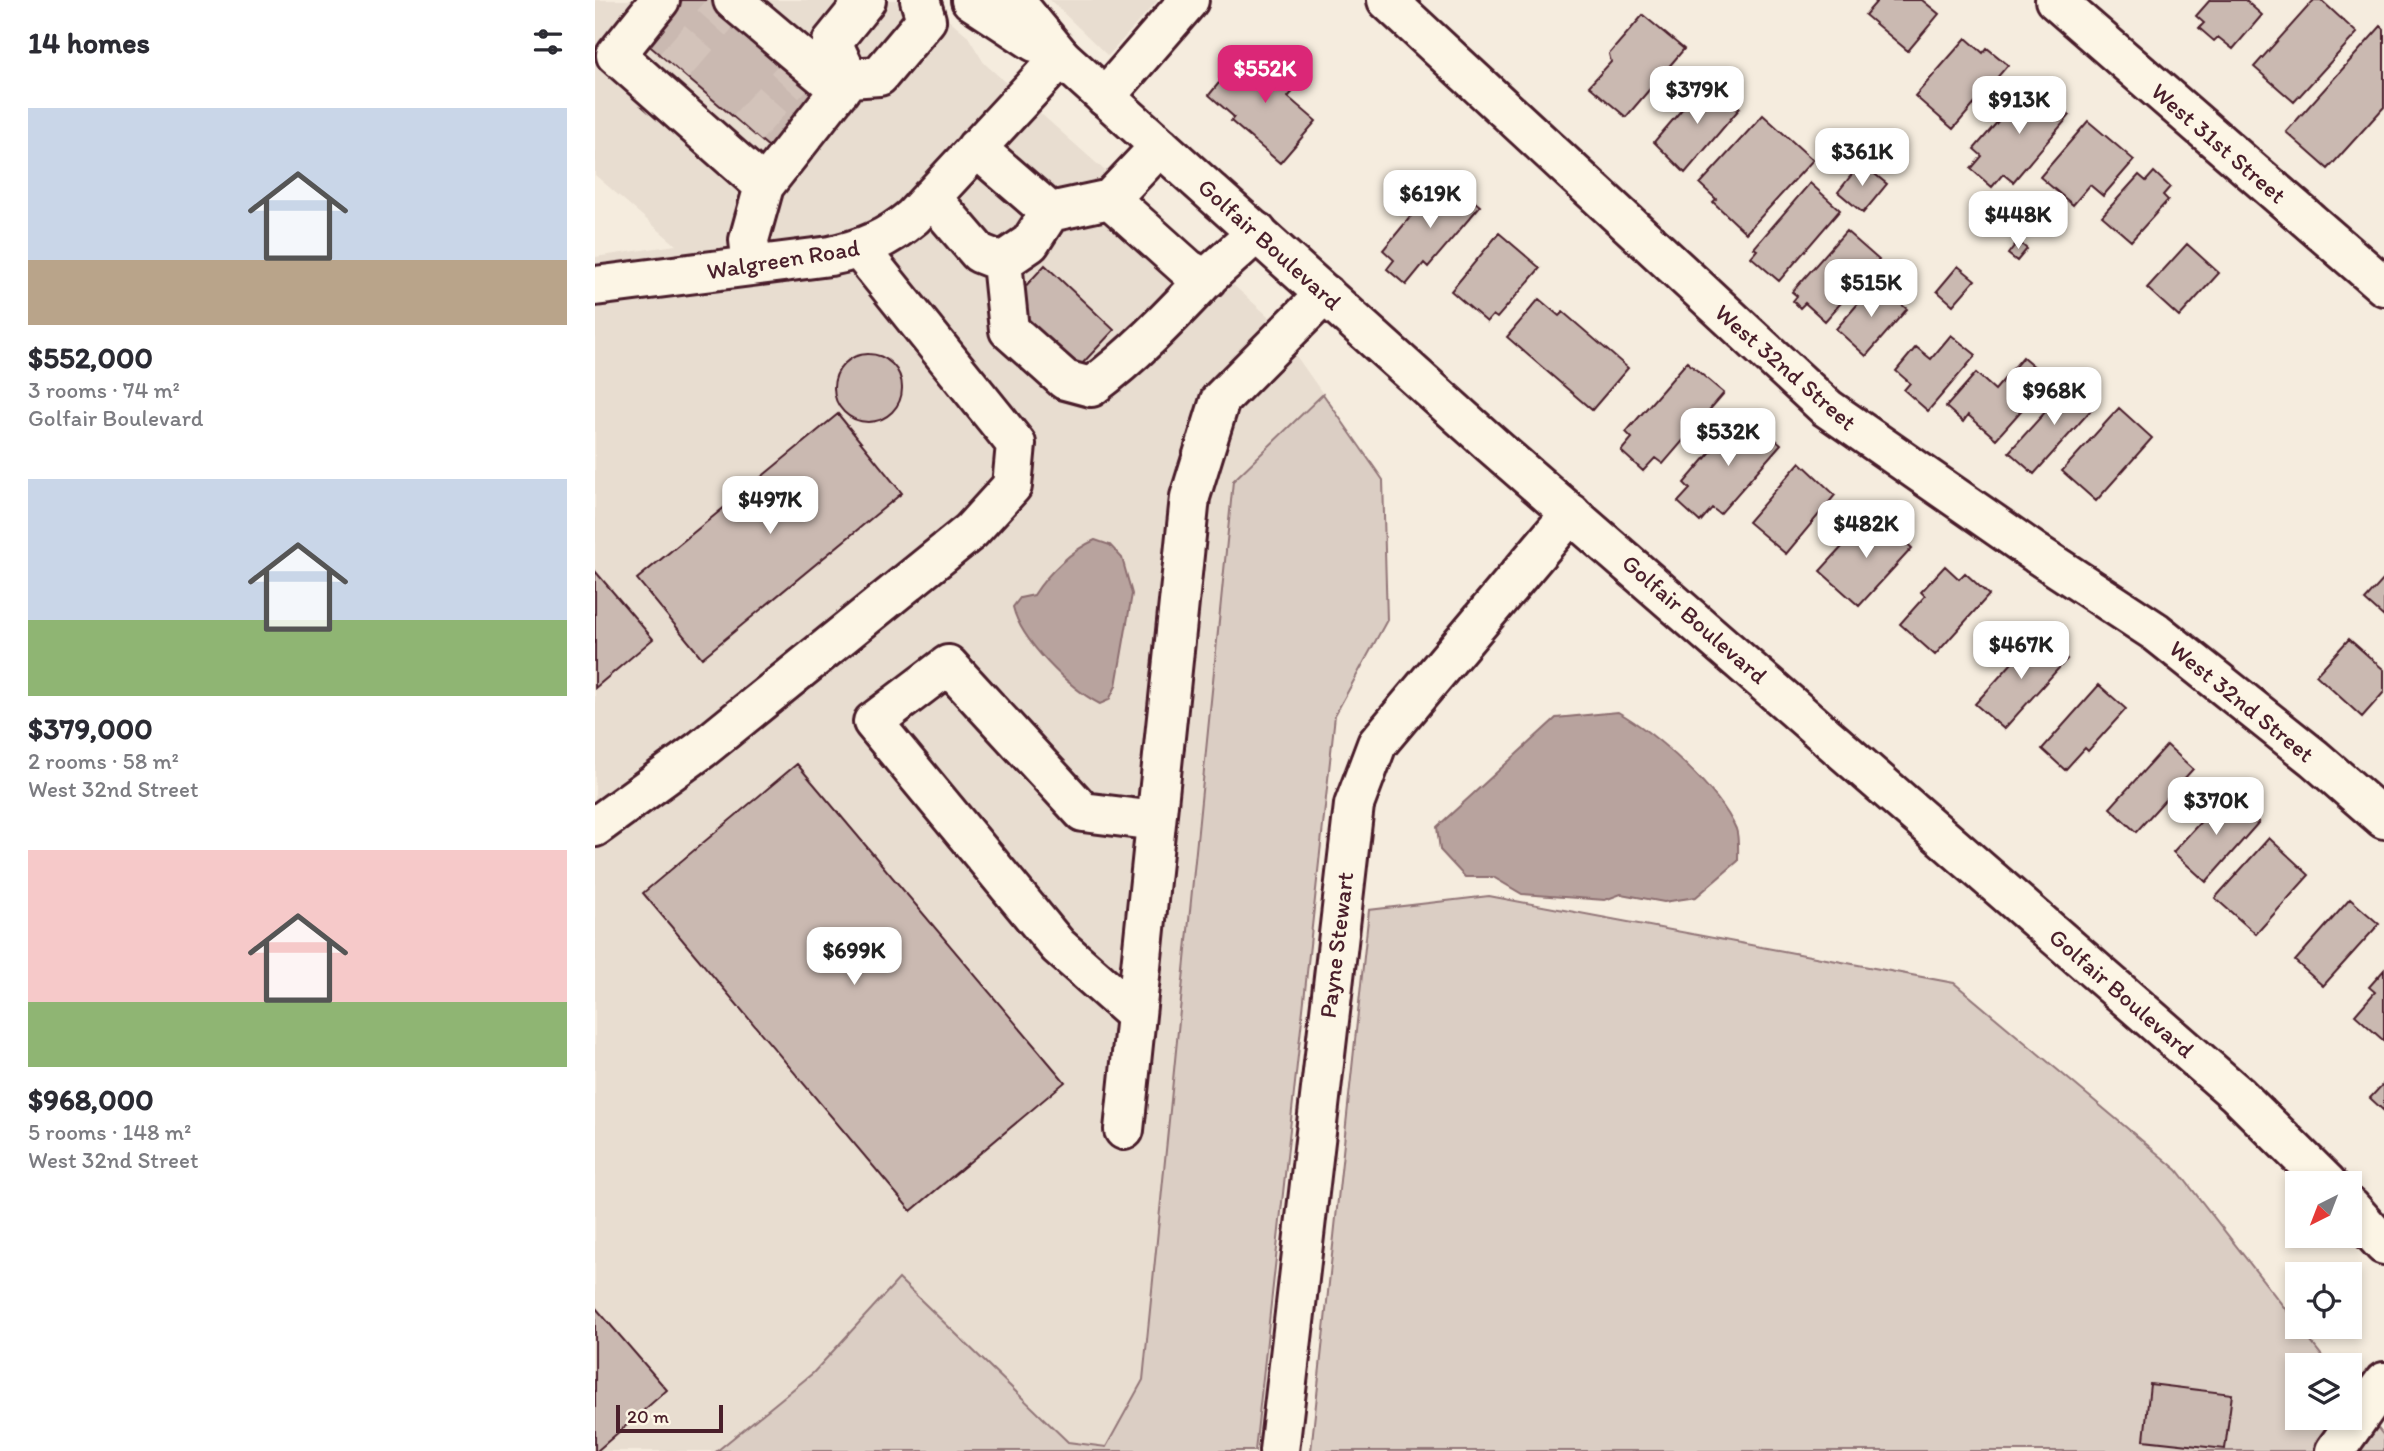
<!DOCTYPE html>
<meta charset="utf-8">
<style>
body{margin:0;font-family:Itim,sans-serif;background:#f7f7f7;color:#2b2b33;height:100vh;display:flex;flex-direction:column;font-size:26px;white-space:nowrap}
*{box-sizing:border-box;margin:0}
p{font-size:23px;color:#7c7c81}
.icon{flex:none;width:38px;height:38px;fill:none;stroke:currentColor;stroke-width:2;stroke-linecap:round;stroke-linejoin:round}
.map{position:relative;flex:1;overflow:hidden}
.details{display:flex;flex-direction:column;background:#fff;width:595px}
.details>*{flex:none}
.needle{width:46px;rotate:222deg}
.tools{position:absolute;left:1690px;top:1171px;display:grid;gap:14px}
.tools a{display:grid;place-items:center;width:77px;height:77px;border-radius:0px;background:#fff;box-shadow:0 4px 10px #0003;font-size:35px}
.scale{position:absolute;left:21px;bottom:18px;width:107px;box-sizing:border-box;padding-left:7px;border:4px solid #4a1f2b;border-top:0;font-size:19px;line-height:24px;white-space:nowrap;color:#4a1f2b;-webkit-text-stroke:5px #fcf5e5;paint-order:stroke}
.price{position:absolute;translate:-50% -60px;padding:0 16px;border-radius:14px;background:#fff;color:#222;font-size:23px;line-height:46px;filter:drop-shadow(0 2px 4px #0008)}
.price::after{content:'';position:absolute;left:50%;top:42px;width:21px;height:16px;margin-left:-10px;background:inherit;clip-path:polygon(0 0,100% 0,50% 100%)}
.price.selected{background:#db2777;color:#fff}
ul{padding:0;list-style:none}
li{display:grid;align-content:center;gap:14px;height:371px;padding:0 28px}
li span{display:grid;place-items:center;height:217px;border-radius:0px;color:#555}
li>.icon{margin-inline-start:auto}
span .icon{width:126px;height:126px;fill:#fffc;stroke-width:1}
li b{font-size:30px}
h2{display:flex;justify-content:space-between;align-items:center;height:84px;padding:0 28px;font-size:30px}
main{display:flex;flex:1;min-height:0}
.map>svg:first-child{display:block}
.built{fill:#e8ddd0}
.green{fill:#dbcec4;stroke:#927678;stroke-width:2}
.water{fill:#b8a39e;stroke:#8c6e70;stroke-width:2}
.building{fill:#cab9b1;stroke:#4a1f2b;stroke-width:2}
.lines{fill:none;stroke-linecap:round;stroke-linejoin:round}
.minor-tunnel{stroke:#d3c3ba;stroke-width:38;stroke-dasharray:38 19;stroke-linecap:butt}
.minor-casing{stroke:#4a1f2b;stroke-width:44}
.major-casing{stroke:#4a1f2b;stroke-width:44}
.minor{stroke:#fcf5e5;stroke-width:38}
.major{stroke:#fcf5e5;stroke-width:38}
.labels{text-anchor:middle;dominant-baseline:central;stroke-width:6;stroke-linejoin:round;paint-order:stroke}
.street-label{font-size:24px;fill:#4a1f2b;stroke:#fcf5e5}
</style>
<main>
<section class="details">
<h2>14 homes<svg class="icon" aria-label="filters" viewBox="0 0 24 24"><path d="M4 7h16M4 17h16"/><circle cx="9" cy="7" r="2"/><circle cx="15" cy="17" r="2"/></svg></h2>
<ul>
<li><span style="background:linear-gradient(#c9d6e8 70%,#b9a48a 0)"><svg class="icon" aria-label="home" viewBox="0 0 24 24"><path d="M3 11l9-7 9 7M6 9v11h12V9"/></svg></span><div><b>$552,000</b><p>3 rooms · 74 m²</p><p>Golfair Boulevard</p></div></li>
<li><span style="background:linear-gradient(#c9d6e8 65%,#8fb573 0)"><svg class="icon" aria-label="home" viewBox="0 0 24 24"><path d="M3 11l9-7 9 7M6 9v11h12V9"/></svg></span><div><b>$379,000</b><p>2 rooms · 58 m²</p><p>West 32nd Street</p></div></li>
<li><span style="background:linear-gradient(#f6c9c9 70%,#8fb573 0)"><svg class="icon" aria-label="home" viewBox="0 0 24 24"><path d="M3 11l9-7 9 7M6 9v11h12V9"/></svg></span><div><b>$968,000</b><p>5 rooms · 148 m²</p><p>West 32nd Street</p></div></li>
</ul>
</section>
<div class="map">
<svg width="1789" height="1451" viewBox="0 0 1789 1451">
<rect width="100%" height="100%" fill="#f5ecde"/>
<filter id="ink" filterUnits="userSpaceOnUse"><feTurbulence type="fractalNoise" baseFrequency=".0143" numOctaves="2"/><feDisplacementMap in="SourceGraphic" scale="14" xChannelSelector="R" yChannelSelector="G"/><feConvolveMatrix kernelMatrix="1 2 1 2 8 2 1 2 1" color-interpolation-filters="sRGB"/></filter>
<g filter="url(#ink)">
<path class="built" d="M 0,0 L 331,0 L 372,35 L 389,63 L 673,316 L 728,394 L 638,481 L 548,1380 L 511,1447 L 474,1442 L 304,1280 L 218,1373 L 122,1451 L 0,1451 L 0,257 L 81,245 L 0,175 Z
M 455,0 L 563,0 L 513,56 Z"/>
<path class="green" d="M 728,394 L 788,480 L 792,620 L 740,715 L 660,1451 L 122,1451 L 218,1373 L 304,1279 L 473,1442 L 511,1447 L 548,1380 L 638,481 Z
M 894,896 L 1359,983 L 1582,1170 L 1734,1365 L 1703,1365 L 1703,1418 L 1755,1418 L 1755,1393 L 1789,1436 L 1789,1451 L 716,1451 L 774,910 Z"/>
<path class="water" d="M 500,540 L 515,545 L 527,558 L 537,594 L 521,686 L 514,700 L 505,704 C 474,688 426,641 418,607 L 425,598 L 439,595 C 453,573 477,550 500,540 Z
M 1023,712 C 1060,733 1124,789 1141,829 C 1144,837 1143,851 1143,861 L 1101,897 L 1069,902 L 1026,894 L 1010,900 L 927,894 L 898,877 L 870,877 L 845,850 L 842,827 L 961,718 Z"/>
<path class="building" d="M 87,0 L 119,0 L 224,89 L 174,147 L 51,43 Z
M 1283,0 L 1327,0 L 1344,14 L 1313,51 L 1270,15 Z
M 1615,0 L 1650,0 L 1667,15 L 1638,49 L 1623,37 L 1619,41 L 1604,28 L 1609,23 L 1601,16 Z
M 1719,0 L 1726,0 L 1762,33 L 1699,102 L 1659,67 Z
M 1048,15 L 1089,49 L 1031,117 L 994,86 L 1016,62 L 1014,54 Z
M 1786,26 L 1789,29 L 1789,107 L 1733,169 L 1691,132 Z
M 1371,38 L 1388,53 L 1392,48 L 1413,65 L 1358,129 L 1320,96 Z
M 646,56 L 669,76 L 685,57 L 710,78 L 693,97 L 721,121 L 685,163 L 636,121 L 639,117 L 614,95 Z
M 1112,80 L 1145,108 L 1090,173 L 1059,142 Z
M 1437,82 L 1475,115 L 1418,182 L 1408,174 L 1397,187 L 1376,169 L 1387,156 L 1379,149 Z
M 1168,115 L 1218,160 L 1151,233 L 1118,202 L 1121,199 L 1105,184 Z
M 1493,121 L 1539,160 L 1508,196 L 1495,185 L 1478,205 L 1445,177 Z
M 1263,136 L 1274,146 L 1260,163 L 1249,153 Z
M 1266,163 L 1292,184 L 1268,213 L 1243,192 Z
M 1559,172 L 1575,187 L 1568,195 L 1573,200 L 1536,241 L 1507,216 L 1544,175 L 1551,181 Z
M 849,176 L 885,206 L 833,267 L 829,263 L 811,285 L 792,269 L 799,260 L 788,250 Z
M 1215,183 L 1245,210 L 1184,281 L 1156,257 L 1162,250 L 1159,248 Z
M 1251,231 L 1284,260 L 1230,321 L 1210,303 L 1205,308 L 1198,301 L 1202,296 L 1197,292 Z
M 904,233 L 945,268 L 902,318 L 898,315 L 892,322 L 856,291 Z
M 1423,241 L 1432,249 L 1422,261 L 1413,254 Z
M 1592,244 L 1624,273 L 1584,317 L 1552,288 Z
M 450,265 L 519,330 L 484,367 L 415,303 Z
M 1363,266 L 1380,280 L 1358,305 L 1342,291 Z
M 1281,283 L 1312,309 L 1271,356 L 1241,329 Z
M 944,299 L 964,316 L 968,312 L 1033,368 L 997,410 L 912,337 Z
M 1356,335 L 1381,355 L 1333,411 L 1309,390 L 1315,383 L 1301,371 L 1321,347 L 1336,359 Z
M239 388a34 34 0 1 1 68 0a34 34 0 1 1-68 0Z
M 1428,357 L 1454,379 L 1401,439 L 1373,415 L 1368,422 L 1351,407 L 1381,373 L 1400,390 Z
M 1092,362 L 1129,393 L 1068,464 L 1060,458 L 1048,471 L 1026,451 L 1037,438 L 1031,432 Z
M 1480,379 L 1504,401 L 1439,474 L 1414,452 Z
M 1524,408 L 1557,438 L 1501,501 L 1467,471 Z
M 1149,413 L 1186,444 L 1125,514 L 1117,508 L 1105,522 L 1083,502 L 1095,489 L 1089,483 Z
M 243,414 L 307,493 L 107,658 L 42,579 Z
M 1205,462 L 1240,495 L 1191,554 L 1153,522 Z
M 1278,513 L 1317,548 L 1264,606 L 1225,571 Z
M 1350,566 L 1364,579 L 1370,573 L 1394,595 L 1340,655 L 1305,624 L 1330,596 L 1326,592 Z
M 0,571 L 58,639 L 0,688 Z
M 1789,579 L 1789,617 L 1770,600 Z
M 1444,633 L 1472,659 L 1409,729 L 1380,704 Z
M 1754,639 L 1789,670 L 1789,692 L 1767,717 L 1721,675 Z
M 1504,685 L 1531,709 L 1493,751 L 1490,748 L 1470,770 L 1447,749 Z
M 1572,745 L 1598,769 L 1541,832 L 1515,808 Z
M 202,764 L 470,1082 L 316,1211 L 48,893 Z
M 1632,793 L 1664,822 L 1611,882 L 1578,852 Z
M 1674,838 L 1714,875 L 1661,934 L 1620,898 Z
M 1755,899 L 1784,924 L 1728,986 L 1700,961 Z
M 1789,970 L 1789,1041 L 1760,1015 L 1780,992 L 1774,987 Z
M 1789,1083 L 1789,1111 L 1775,1098 Z
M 0,1307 L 72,1390 L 2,1451 L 0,1451 Z
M 1555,1384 L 1637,1394 L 1630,1449 L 1549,1440 Z"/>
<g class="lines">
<path class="minor-tunnel" d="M 79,66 L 129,9
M 152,128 L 203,71"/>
<g class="minor-casing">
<path id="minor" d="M 65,0 L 21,55 L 169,186
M 138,0 L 245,90
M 792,0 L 1232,408 L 1442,554 L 1561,632 L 1719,758 L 1789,819
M 1460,0 L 1789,286
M 254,78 L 237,42 L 271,0
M 510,97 L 594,0
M 381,148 L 455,212 L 515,199 L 565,146
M 336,197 L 384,253 L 407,262 L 414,330 L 470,380 L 496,387 C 538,356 574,318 610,280 C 626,264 645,249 662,232
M 515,199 L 593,269 L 612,279
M 407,262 L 435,243 L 455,212
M 157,266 L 154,240 L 169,186 L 254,78 L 284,76 L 331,20 L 325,0
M 0,286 L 235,256 C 268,249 292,239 318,217 L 466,57
M 0,827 L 107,749 L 376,531 L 417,486 L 421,444 L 265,250
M 541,1015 L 463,946 L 278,722 L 353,665 L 488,812 L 561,821
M 529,1130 L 595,497 L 625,400 L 730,294
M 684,1451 L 759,805 L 782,744 L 976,513
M 1740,1451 L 1789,1382"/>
</g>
<g class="major-casing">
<path id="major" d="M 376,0 L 440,42
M 419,0 L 466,57 L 897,445 L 1642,1094 L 1732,1183
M 1755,1207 L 1789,1245"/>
</g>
<use href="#minor" class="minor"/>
<use href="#major" class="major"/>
</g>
</g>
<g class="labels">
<g class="street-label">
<text transform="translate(1624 143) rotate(41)">West 31st Street</text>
<text transform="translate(675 244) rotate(42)">Golfair Boulevard</text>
<text transform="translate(188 259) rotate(-9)">Walgreen Road</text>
<text transform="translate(1191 367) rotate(41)">West 32nd Street</text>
<text transform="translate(1100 619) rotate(41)">Golfair Boulevard</text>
<text transform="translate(1647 701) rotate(39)">West 32nd Street</text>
<text transform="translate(741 945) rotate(-83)">Payne Stewart</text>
<text transform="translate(1527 993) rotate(41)">Golfair Boulevard</text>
</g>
</g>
</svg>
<div class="tools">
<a><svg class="needle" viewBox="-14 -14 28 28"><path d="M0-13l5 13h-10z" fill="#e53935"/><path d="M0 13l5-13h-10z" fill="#7c7c81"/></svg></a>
<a><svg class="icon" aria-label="locate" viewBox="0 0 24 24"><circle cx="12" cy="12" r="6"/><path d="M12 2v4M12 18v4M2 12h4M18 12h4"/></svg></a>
<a><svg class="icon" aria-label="layers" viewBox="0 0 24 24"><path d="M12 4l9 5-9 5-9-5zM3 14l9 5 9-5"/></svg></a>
</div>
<div class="scale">20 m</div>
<b class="price selected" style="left:670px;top:105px">$552K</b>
<b class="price" style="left:1102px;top:126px">$379K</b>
<b class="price" style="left:1424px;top:136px">$913K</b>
<b class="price" style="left:1267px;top:188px">$361K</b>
<b class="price" style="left:835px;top:230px">$619K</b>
<b class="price" style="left:1423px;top:251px">$448K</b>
<b class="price" style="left:1276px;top:319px">$515K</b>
<b class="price" style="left:1459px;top:427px">$968K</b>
<b class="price" style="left:1133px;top:468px">$532K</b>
<b class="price" style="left:175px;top:536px">$497K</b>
<b class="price" style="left:1271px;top:560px">$482K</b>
<b class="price" style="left:1426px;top:681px">$467K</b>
<b class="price" style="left:1621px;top:837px">$370K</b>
<b class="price" style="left:259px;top:987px">$699K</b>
</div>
</main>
